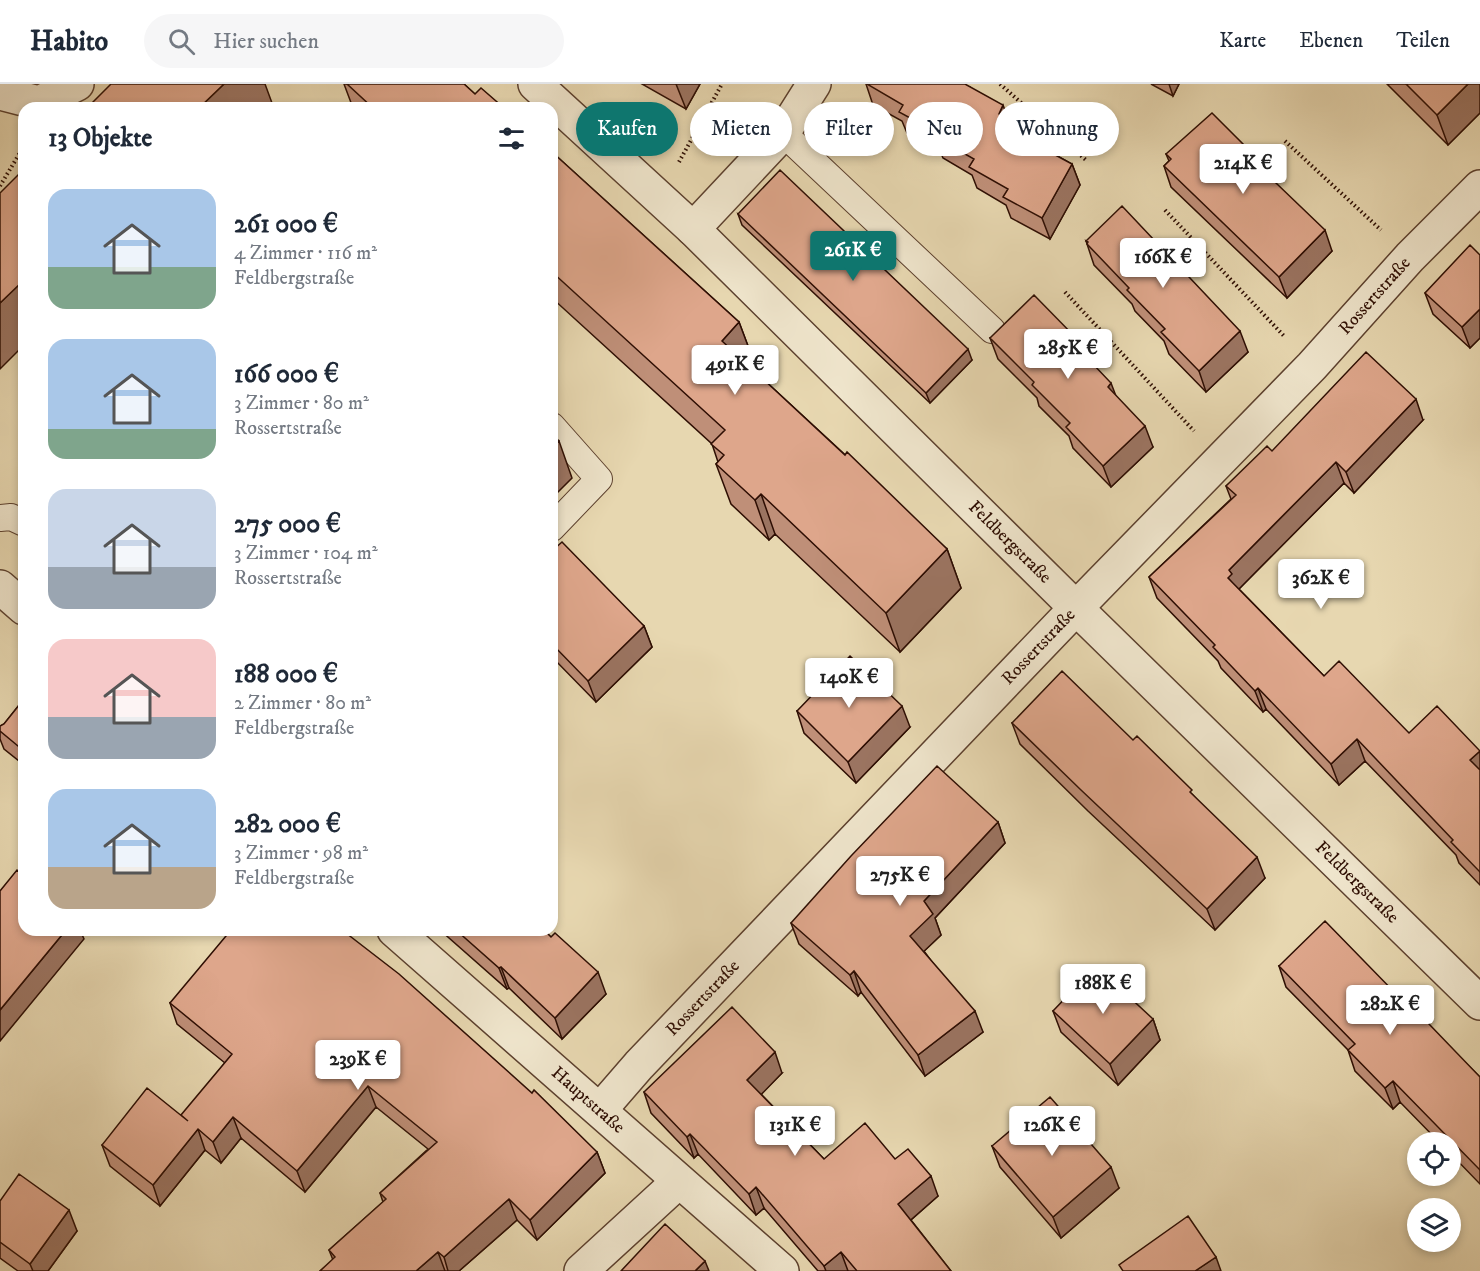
<!DOCTYPE html>
<html lang="de">
<meta charset="utf-8">
<style>
body{margin:0;font-family:"IM FELL DW Pica",serif;background:#f6f6f7;color:#1f2937;height:100vh;display:flex;flex-direction:column;font-size:22px;white-space:nowrap}
*{box-sizing:border-box;margin:0}
p{font-size:20px;color:#747a83}
.icon{flex:none;width:33px;height:33px;fill:none;stroke:currentColor;stroke-width:2;stroke-linecap:round;stroke-linejoin:round}
.map{position:relative;flex:1;overflow:hidden}
.side{position:absolute;left:18px;top:18px;width:540px;height:834px;display:flex;flex-direction:column;background:#fff;border-radius:18px;box-shadow:0 3px 9px #0003}
.side>*{flex:none}
.top-card{position:absolute;left:576px;top:18px;width:570px;height:54px;display:flex;gap:12px}
.controls{position:absolute;left:1407px;top:1048px;display:grid;gap:12px}
.controls a{display:grid;place-items:center;width:54px;height:54px;border-radius:50%;background:#fff;box-shadow:0 3px 9px #0003;font-size:30px}
.price{position:absolute;translate:-50% -51px;padding:0 14px;border-radius:6px;background:#fff;color:#222;font-size:20px;line-height:39px;filter:drop-shadow(0 2px 3px #0008)}
.price::after{content:'';position:absolute;left:50%;top:36px;width:18px;height:14px;margin-left:-9px;background:inherit;clip-path:polygon(0 0,100% 0,50% 100%)}
.price.active{background:#0f766e;color:#fff}
ul{padding:0;list-style:none}
li{display:flex;align-items:center;gap:18px;height:150px;padding:0 30px}
li span{display:grid;place-items:center;flex:none;width:168px;height:120px;border-radius:18px;color:#555}
li>.icon{margin-inline-start:auto}
span .icon{width:72px;height:72px;fill:#fffc;stroke-width:1}
li b{font-size:26px}
h2{display:flex;justify-content:space-between;align-items:center;height:72px;padding:0 30px;font-size:26px}
.chip{padding:0 21px;border-radius:27px;background:#fff;box-shadow:0 3px 9px #0003;font-size:21px;line-height:54px}
.chip.active{background:#0f766e;color:#fff}
header{display:flex;align-items:center;gap:36px;box-sizing:border-box;height:84px;padding:0 30px;background:#fff;border-bottom:2px solid #e0e1e3}
header strong{font-size:28px}
nav{display:flex;gap:33px;margin-inline-start:auto;font-size:21px}
.search{width:420px;height:54px;background:#f6f6f7;display:flex;align-items:center;gap:15px;box-sizing:border-box;padding:0 21px;border-radius:33px;color:#747a83;font-size:22px}
.map>svg:first-child{display:block}
.lines{fill:none;stroke-linecap:round;stroke-linejoin:round}
.service-casing{stroke:#5c402e;stroke-width:28}
.minor-casing{stroke:#5c402e;stroke-width:36}
.tertiary-casing{stroke:#5c402e;stroke-width:36}
.path{stroke:#2e0e03;stroke-width:4;stroke-dasharray:1.5 3;stroke-linecap:butt}
.service{stroke:#efe5cc;stroke-width:26}
.minor{stroke:#efe5cc;stroke-width:33}
.tertiary{stroke:#efe5cc;stroke-width:33}
.wall{fill:#bf8f78;stroke:#2e0e03;stroke-width:1.5}
.shaded-wall{fill:#9b7461;stroke:#2e0e03;stroke-width:1.5}
.building{fill:#dea68b;stroke:#2e0e03;stroke-width:1.5}
.labels{text-anchor:middle;dominant-baseline:central;stroke-width:4.5;stroke-linejoin:round;paint-order:stroke}
.street-label{font-size:18px;fill:#2e0e03;stroke:#efe5cc}
</style>
<header>
<strong>Habito</strong>
<div class="search"><svg class="icon" aria-label="search" viewBox="0 0 24 24"><circle cx="10" cy="10" r="6"/><path d="M15 15l6 6"/></svg>Hier suchen</div>
<nav><a>Karte</a><a>Ebenen</a><a>Teilen</a></nav>
</header>
<div class="map">
<svg width="1480" height="1187" viewBox="0 0 1480 1187">
<rect width="100%" height="100%" fill="#e7d7b0"/>
<filter id="stains"><feTurbulence type="fractalNoise" baseFrequency=".00333" numOctaves="4"/><feColorMatrix values="0 0 0 0 .2 0 0 0 0 .09 0 0 0 0 .02 0 0 0 .5 -.17"/></filter>
<radialGradient id="worn" r=".72"><stop offset=".6" stop-color="#630" stop-opacity="0"/><stop offset="1" stop-color="#630" stop-opacity=".3"/></radialGradient>
<g class="lines">
<g class="service-casing">
<path id="service" d="M 783,49 L 992,246
M 552,342 L 599,395 L 552,444
M 0,434 L 11,433 L 24,439"/>
</g>
<g class="minor-casing">
<g id="minor">
<path id="s1" d="M 535,0 L 693,145 L 1076,524 L 1480,919"/>
<path d="M 0,9 L 39,19 L 77,0"/>
<path d="M 693,145 L 783,49 L 814,0"/>
<path id="s2" d="M 600,1026 L 639,981 L 1076,524 L 1312,282 L 1410,173 L 1480,103"/>
<path d="M 581,1187 L 678,1098"/>
</g>
</g>
<g class="tertiary-casing">
<g id="tertiary">
<path d="M 0,503 L 24,524"/>
<path id="s3" d="M 394,846 L 782,1187"/>
</g>
</g>
<path class="path" d="M 1000,0 L 1087,77
M 1285,57 L 1381,146
M 679,78 L 722,0
M 0,102 L 24,62
M 1165,126 L 1285,253
M 1065,208 L 1194,347"/>
<use href="#service" class="service"/>
<use href="#minor" class="minor"/>
<use href="#tertiary" class="tertiary"/>
</g>
<path class="wall" d="M 344,0 L 464,0 L 475,10 L 504,24 L 353,24 Z
M 642,0 L 700,0 L 686,25 Z
M 866,0 L 970,3 L 1043,64 L 1072,80 L 1080,101 L 1050,155 L 1011,134 L 1006,121 L 977,104 L 972,91 L 943,74 L 940,67 L 907,49 L 902,37 L 873,21 Z
M 1151,0 L 1179,0 L 1173,12 Z
M 1387,0 L 1480,0 L 1480,29 L 1448,61 Z
M 552,68 L 739,238 L 754,278 L 749,282 L 947,465 L 961,504 L 900,568 L 775,450 L 769,456 L 731,420 L 716,380 L 718,378 L 712,360 L 552,214 Z
M 1166,70 L 1253,70 L 1257,81 L 1332,167 L 1287,214 L 1171,103 L 1164,82 L 1169,77 Z
M 738,130 L 972,276 L 930,319 L 742,141 Z
M 1086,157 L 1248,268 L 1206,308 L 1169,270 L 1164,257 L 1135,227 L 1132,220 L 1094,181 Z
M 1480,171 L 1480,254 L 1470,264 L 1433,230 L 1425,209 Z
M 990,254 L 1083,270 L 1115,311 L 1153,363 L 1111,403 L 1073,364 L 1069,352 L 1039,322 L 1037,314 L 998,275 Z
M 1423,336 L 1354,409 L 1344,399 L 1239,505 L 1324,592 L 1409,649 L 1480,667 L 1480,801 L 1459,779 L 1456,771 L 1365,677 L 1339,701 L 1266,625 L 1263,628 L 1221,584 L 1218,577 L 1157,514 L 1149,493 L 1231,415 L 1226,402 L 1272,367 Z
M 552,467 L 644,542 L 652,563 L 596,618 L 552,573 Z
M 24,615 L 24,681 L 4,665 L 0,655 L 0,642 L 4,640 Z
M 797,627 L 910,643 L 856,699 L 804,649 Z
M 1012,639 L 1133,656 L 1193,711 L 1265,794 L 1215,846 L 1088,727 L 1020,660 Z
M 998,738 L 1005,759 L 935,834 L 941,851 L 924,867 L 983,948 L 925,992 L 861,908 L 858,912 L 799,860 L 791,839 Z
M 440,846 L 544,846 L 606,910 L 562,955 L 509,904 L 507,905 Z
M 1279,882 L 1401,915 L 1480,993 L 1480,1100 L 1450,1069 L 1450,1059 L 1440,1059 L 1400,1018 L 1393,1025 L 1355,987 L 1348,966 L 1286,903 Z
M 170,919 L 597,1068 L 605,1089 L 537,1156 L 517,1136 L 459,1187 L 320,1187 L 333,1176 L 329,1166 L 383,1118 L 380,1109 L 428,1065 L 376,1023 L 305,1108 L 241,1054 L 221,1079 L 205,1066 L 160,1122 L 110,1082 L 102,1061 L 182,1032 L 225,979 L 177,940 Z
M 1053,927 L 1153,935 L 1160,956 L 1118,1001 L 1061,948 Z
M 782,989 L 761,1010 L 824,1075 L 895,1075 L 938,1112 L 911,1136 L 951,1187 L 818,1187 L 764,1124 L 756,1131 L 698,1070 L 694,1074 L 651,1029 L 644,1008 Z
M 992,1062 L 1119,1104 L 1061,1154 L 1000,1083 Z
M 0,1117 L 77,1147 L 48,1187 L 18,1187 L 0,1174 Z"/>
<path class="shaded-wall" d="M 224,0 L 265,0 L 272,19 L 266,24 L 199,24 Z
M 676,0 L 700,0 L 686,25 Z
M 1169,0 L 1179,0 L 1173,12 Z
M 1468,0 L 1480,0 L 1480,29 L 1448,61 L 1437,31 Z
M 1003,21 L 1011,42 L 999,30 Z
M 1038,51 L 1046,72 L 1033,59 Z
M 1253,70 L 1260,91 L 1249,73 Z
M 1072,80 L 1080,101 L 1050,155 L 1042,134 Z
M 1325,146 L 1332,167 L 1287,214 L 1279,193 Z
M 24,196 L 24,261 L 0,285 L 0,219 Z
M 1480,225 L 1480,254 L 1470,264 L 1462,243 Z
M 739,238 L 754,278 L 736,296 L 722,257 Z
M 1240,247 L 1248,268 L 1206,308 L 1199,287 Z
M 1078,256 L 1086,277 L 1074,260 Z
M 968,265 L 972,276 L 930,319 L 926,309 Z
M 1111,299 L 1119,320 L 1108,303 Z
M 1416,315 L 1423,336 L 1354,409 L 1346,388 Z
M 1145,342 L 1153,363 L 1111,403 L 1103,382 Z
M 559,357 L 572,394 L 552,414 L 552,363 Z
M 1336,378 L 1344,399 L 1238,506 L 1228,494 L 1229,486 Z
M 761,410 L 775,450 L 769,456 L 755,416 Z
M 947,465 L 961,504 L 900,568 L 886,529 Z
M 644,542 L 652,563 L 596,618 L 588,597 Z
M 1258,604 L 1266,625 L 1263,628 L 1255,607 Z
M 902,622 L 910,643 L 856,699 L 848,678 Z
M 1357,655 L 1365,677 L 1339,701 L 1331,680 Z
M 1480,667 L 1480,695 L 1470,676 Z
M 998,738 L 1005,759 L 935,834 L 941,851 L 918,873 L 910,852 L 924,817 Z
M 1257,773 L 1265,794 L 1215,846 L 1207,825 Z
M 66,846 L 80,846 L 84,855 L 0,957 L 0,926 Z
M 501,883 L 509,904 L 507,905 L 499,884 Z
M 854,887 L 861,908 L 858,912 L 850,891 Z
M 598,888 L 606,910 L 562,955 L 555,934 Z
M 975,927 L 983,948 L 925,992 L 918,971 Z
M 1153,935 L 1160,956 L 1118,1001 L 1110,980 Z
M 775,968 L 782,989 L 755,1017 L 747,996 Z
M 1393,997 L 1400,1018 L 1393,1025 L 1385,1004 Z
M 368,1002 L 376,1023 L 305,1108 L 297,1087 Z
M 233,1033 L 241,1054 L 221,1079 L 213,1058 Z
M 198,1045 L 205,1066 L 160,1122 L 153,1101 Z
M 690,1050 L 698,1070 L 694,1074 L 687,1053 Z
M 597,1068 L 605,1089 L 537,1156 L 530,1136 Z
M 1111,1083 L 1119,1104 L 1061,1154 L 1053,1133 Z
M 931,1092 L 938,1112 L 905,1141 L 898,1120 Z
M 756,1103 L 764,1124 L 756,1131 L 749,1110 Z
M 509,1115 L 517,1136 L 459,1187 L 448,1187 L 444,1173 Z
M 69,1126 L 77,1147 L 48,1187 L 33,1187 L 30,1180 Z
M 438,1168 L 445,1187 L 416,1187 Z
M 841,1168 L 848,1187 L 826,1187 L 824,1182 Z
M 1216,1173 L 1221,1187 L 1195,1187 Z
M 705,1177 L 709,1187 L 695,1187 Z"/>
<path class="building" d="M 111,0 L 224,0 L 199,24 L 87,24 Z
M 347,0 L 464,0 L 475,10 L 481,4 L 504,24 L 373,24 Z
M 867,0 L 965,0 L 1003,21 L 999,30 L 1038,51 L 1033,59 L 1072,80 L 1042,134 L 1003,113 L 1008,105 L 969,83 L 974,75 L 935,53 L 938,49 L 899,28 L 903,21 Z
M 1406,0 L 1468,0 L 1437,31 Z
M 1212,29 L 1253,70 L 1249,73 L 1325,146 L 1279,193 L 1164,82 L 1171,75 L 1166,70 Z
M 552,68 L 739,238 L 722,257 L 845,371 L 847,368 L 947,465 L 886,529 L 761,410 L 755,416 L 716,380 L 724,371 L 711,360 L 725,346 L 552,188 Z
M 24,85 L 24,196 L 0,219 L 0,109 Z
M 780,86 L 968,265 L 926,309 L 738,130 Z
M 1122,122 L 1240,247 L 1199,287 L 1161,248 L 1165,245 L 1127,206 L 1129,204 L 1087,160 L 1088,158 L 1086,157 Z
M 1470,161 L 1480,171 L 1480,225 L 1462,243 L 1425,209 Z
M 1034,211 L 1078,256 L 1074,260 L 1111,299 L 1108,303 L 1145,342 L 1103,382 L 1066,343 L 1070,339 L 1032,301 L 1034,298 L 990,254 Z
M 1366,268 L 1416,315 L 1346,388 L 1336,378 L 1229,486 L 1232,490 L 1228,494 L 1324,592 L 1339,577 L 1409,649 L 1437,622 L 1480,667 L 1470,676 L 1480,686 L 1480,788 L 1451,758 L 1453,756 L 1357,655 L 1331,680 L 1258,604 L 1255,607 L 1213,563 L 1215,561 L 1149,493 L 1236,411 L 1226,402 L 1267,362 L 1272,367 Z
M 552,350 L 559,357 L 552,363 Z
M 562,458 L 644,542 L 588,597 L 552,560 L 552,467 Z
M 850,572 L 902,622 L 848,678 L 797,627 Z
M 1062,587 L 1133,656 L 1137,652 L 1192,706 L 1190,708 L 1257,773 L 1207,825 L 1081,706 L 1012,639 Z
M 24,615 L 24,667 L 0,647 L 0,642 L 4,640 Z
M 937,682 L 998,738 L 924,817 L 933,830 L 910,852 L 975,927 L 918,971 L 854,887 L 850,891 L 791,839 L 851,772 Z
M 17,786 L 24,792 L 24,846 L 66,846 L 0,926 L 0,807 Z
M 1325,837 L 1401,915 L 1403,913 L 1480,993 L 1480,1086 L 1393,997 L 1385,1004 L 1348,966 L 1355,960 L 1279,882 Z
M 231,846 L 342,846 L 399,890 L 532,1009 L 534,1006 L 597,1068 L 530,1136 L 509,1115 L 444,1173 L 438,1168 L 416,1187 L 320,1187 L 335,1173 L 329,1166 L 386,1115 L 380,1109 L 437,1058 L 368,1002 L 297,1087 L 233,1033 L 213,1058 L 198,1045 L 153,1101 L 102,1061 L 147,1004 L 188,1037 L 181,1031 L 232,970 L 170,919 Z
M 456,846 L 544,846 L 551,853 L 555,849 L 598,888 L 555,934 L 501,883 L 499,884 Z
M 1096,882 L 1153,935 L 1110,980 L 1053,927 Z
M 732,923 L 775,968 L 747,996 L 824,1075 L 865,1039 L 895,1075 L 908,1065 L 931,1092 L 898,1120 L 951,1187 L 857,1187 L 841,1168 L 824,1182 L 756,1103 L 749,1110 L 690,1050 L 687,1053 L 644,1008 Z
M 1050,1013 L 1111,1083 L 1053,1133 L 992,1062 Z
M 19,1090 L 69,1126 L 30,1180 L 0,1158 L 0,1117 Z
M 1188,1132 L 1216,1173 L 1195,1187 L 1123,1187 L 1119,1181 Z
M 665,1140 L 705,1177 L 695,1187 L 621,1187 Z"/>
<g class="labels">
<g class="street-label">
<text stroke="none"><textPath href="#s2" startOffset="1124">Rossertstraße</textPath></text>
<text stroke="none"><textPath href="#s1" startOffset="660">Feldbergstraße</textPath></text>
<text stroke="none"><textPath href="#s2" startOffset="638">Rossertstraße</textPath></text>
<text stroke="none"><textPath href="#s1" startOffset="1146">Feldbergstraße</textPath></text>
<text stroke="none"><textPath href="#s2" startOffset="152">Rossertstraße</textPath></text>
<text stroke="none"><textPath href="#s3" startOffset="258">Hauptstraße</textPath></text>
</g>
</g>
<rect width="100%" height="100%" filter="url(#stains)"/>
<rect width="100%" height="100%" fill="url(#worn)"/>
</svg>
<div class="controls">
<a><svg class="icon" aria-label="locate" viewBox="0 0 24 24"><circle cx="12" cy="12" r="6"/><path d="M12 2v4M12 18v4M2 12h4M18 12h4"/></svg></a>
<a><svg class="icon" aria-label="layers" viewBox="0 0 24 24"><path d="M12 4l9 5-9 5-9-5zM3 14l9 5 9-5"/></svg></a>
</div>
<b class="price" style="left:1243px;top:111px">214K €</b>
<b class="price active" style="left:853px;top:198px">261K €</b>
<b class="price" style="left:1163px;top:205px">166K €</b>
<b class="price" style="left:1068px;top:296px">285K €</b>
<b class="price" style="left:735px;top:312px">491K €</b>
<b class="price" style="left:1321px;top:526px">362K €</b>
<b class="price" style="left:849px;top:625px">140K €</b>
<b class="price" style="left:900px;top:823px">275K €</b>
<b class="price" style="left:1103px;top:931px">188K €</b>
<b class="price" style="left:1390px;top:952px">282K €</b>
<b class="price" style="left:358px;top:1007px">239K €</b>
<b class="price" style="left:795px;top:1073px">131K €</b>
<b class="price" style="left:1052px;top:1073px">126K €</b>
<div class="top-card">
<a class="chip active">Kaufen</a>
<a class="chip">Mieten</a>
<a class="chip">Filter</a>
<a class="chip">Neu</a>
<a class="chip">Wohnung</a>
</div>
<section class="side">
<h2>13 Objekte<svg class="icon" aria-label="filters" viewBox="0 0 24 24"><path d="M4 7h16M4 17h16"/><circle cx="9" cy="7" r="2"/><circle cx="15" cy="17" r="2"/></svg></h2>
<ul>
<li><span style="background:linear-gradient(#a9c7e8 65%,#7fa58c 0)"><svg class="icon" aria-label="home" viewBox="0 0 24 24"><path d="M3 11l9-7 9 7M6 9v11h12V9"/></svg></span><div><b>261 000 €</b><p>4 Zimmer · 116 m²</p><p>Feldbergstraße</p></div></li>
<li><span style="background:linear-gradient(#a9c7e8 75%,#7fa58c 0)"><svg class="icon" aria-label="home" viewBox="0 0 24 24"><path d="M3 11l9-7 9 7M6 9v11h12V9"/></svg></span><div><b>166 000 €</b><p>3 Zimmer · 80 m²</p><p>Rossertstraße</p></div></li>
<li><span style="background:linear-gradient(#c9d6e8 65%,#9aa5b1 0)"><svg class="icon" aria-label="home" viewBox="0 0 24 24"><path d="M3 11l9-7 9 7M6 9v11h12V9"/></svg></span><div><b>275 000 €</b><p>3 Zimmer · 104 m²</p><p>Rossertstraße</p></div></li>
<li><span style="background:linear-gradient(#f6c9c9 65%,#9aa5b1 0)"><svg class="icon" aria-label="home" viewBox="0 0 24 24"><path d="M3 11l9-7 9 7M6 9v11h12V9"/></svg></span><div><b>188 000 €</b><p>2 Zimmer · 80 m²</p><p>Feldbergstraße</p></div></li>
<li><span style="background:linear-gradient(#a9c7e8 65%,#b9a48a 0)"><svg class="icon" aria-label="home" viewBox="0 0 24 24"><path d="M3 11l9-7 9 7M6 9v11h12V9"/></svg></span><div><b>282 000 €</b><p>3 Zimmer · 98 m²</p><p>Feldbergstraße</p></div></li>
</ul>
</section>
</div>
